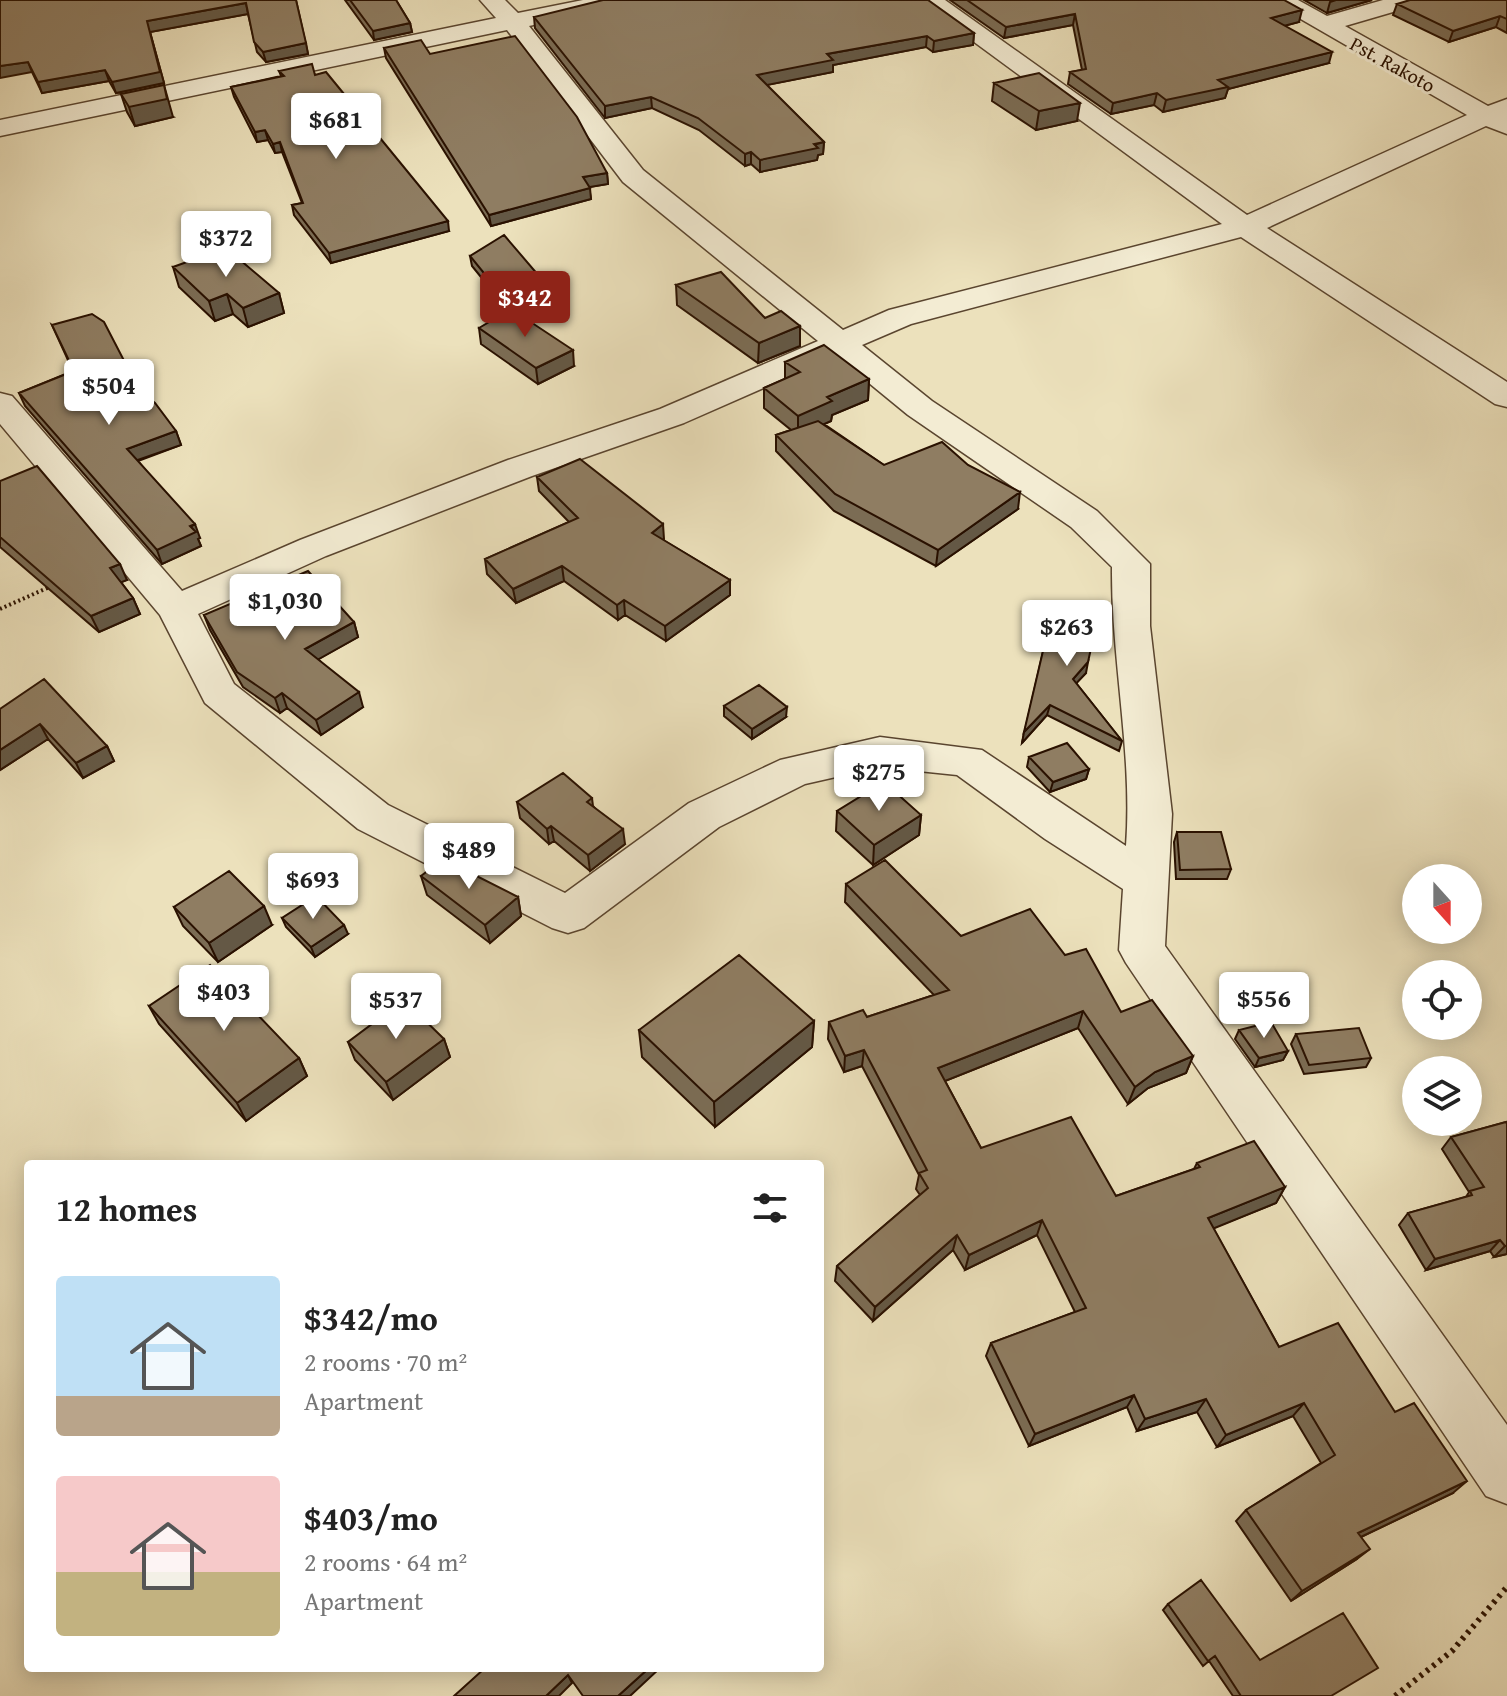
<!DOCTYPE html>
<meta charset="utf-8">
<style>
body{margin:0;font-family:"Gentium Book Plus",serif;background:#f6f6f6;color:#222;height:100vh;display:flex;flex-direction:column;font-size:30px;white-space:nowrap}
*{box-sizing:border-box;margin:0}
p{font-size:26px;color:#767676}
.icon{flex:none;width:44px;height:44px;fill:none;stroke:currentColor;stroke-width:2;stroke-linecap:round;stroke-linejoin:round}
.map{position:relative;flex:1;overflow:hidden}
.details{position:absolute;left:24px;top:1160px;width:800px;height:512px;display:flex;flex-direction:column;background:#fff;border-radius:8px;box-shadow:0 4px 20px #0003}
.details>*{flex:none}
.needle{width:52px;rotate:159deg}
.controls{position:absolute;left:1402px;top:864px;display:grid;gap:16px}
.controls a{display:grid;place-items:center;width:80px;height:80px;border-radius:50%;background:#fff;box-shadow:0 4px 20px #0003;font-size:40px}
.price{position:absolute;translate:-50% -68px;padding:0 18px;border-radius:8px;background:#fff;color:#222;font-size:26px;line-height:52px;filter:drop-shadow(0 2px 4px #0008)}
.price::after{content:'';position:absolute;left:50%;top:48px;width:24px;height:18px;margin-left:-12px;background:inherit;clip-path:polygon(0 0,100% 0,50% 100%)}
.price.active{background:#8f2418;color:#fff}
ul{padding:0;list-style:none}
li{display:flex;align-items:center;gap:24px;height:200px;padding:0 32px}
li span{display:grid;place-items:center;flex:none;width:224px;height:160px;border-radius:8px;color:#555}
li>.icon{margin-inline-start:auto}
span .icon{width:96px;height:96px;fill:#fffc;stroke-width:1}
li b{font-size:34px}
h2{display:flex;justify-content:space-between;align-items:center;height:96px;padding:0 32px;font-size:34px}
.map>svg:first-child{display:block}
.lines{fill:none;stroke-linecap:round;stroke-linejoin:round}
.minor-casing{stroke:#5a452f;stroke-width:3}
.path-far1{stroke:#2a1100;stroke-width:4;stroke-dasharray:2 3;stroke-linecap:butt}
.path{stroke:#2a1100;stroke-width:6;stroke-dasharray:3 5;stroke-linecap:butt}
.minor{fill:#f3ecd3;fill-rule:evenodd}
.wall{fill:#7b6c54;stroke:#2a1100;stroke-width:2}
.shaded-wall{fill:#645845;stroke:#2a1100;stroke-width:2}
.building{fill:#8f7d62;stroke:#2a1100;stroke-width:2}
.labels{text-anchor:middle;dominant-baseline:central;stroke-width:6;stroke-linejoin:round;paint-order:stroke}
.far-street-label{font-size:20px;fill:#2a1100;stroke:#f3ecd3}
</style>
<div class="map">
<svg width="1507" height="1696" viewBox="0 0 1507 1696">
<rect width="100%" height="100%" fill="#ece1bc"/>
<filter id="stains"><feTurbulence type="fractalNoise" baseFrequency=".0025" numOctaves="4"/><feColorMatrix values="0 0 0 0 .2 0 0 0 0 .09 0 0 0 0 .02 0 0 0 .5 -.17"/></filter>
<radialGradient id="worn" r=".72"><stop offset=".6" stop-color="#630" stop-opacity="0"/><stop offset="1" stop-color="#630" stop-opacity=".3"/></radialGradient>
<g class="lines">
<g class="minor-casing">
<path id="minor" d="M 480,0 L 505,0 L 518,13 L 583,0 L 630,0 L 626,5 L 529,26 L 643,170 L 843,330 L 889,310 L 1222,224 L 917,0 L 945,0 L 1247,215 L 1467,115 L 1268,0 L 1298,0 L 1327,16 L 1383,0 L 1421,0 L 1417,5 L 1345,26 L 1488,106 L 1507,99 L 1507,134 L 1486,126 L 1267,228 L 1507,382 L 1507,407 L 1495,404 L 1241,237 L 911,324 L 862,345 L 932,401 L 1097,511 L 1150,564 L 1150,626 L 1172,814 L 1165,946 L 1507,1425 L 1507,1504 L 1486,1496 L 1126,963 L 1119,950 L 1123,889 L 1045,839 L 957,775 L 880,767 L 805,784 L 719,827 L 584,928 L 568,933 L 552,928 L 358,829 L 205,703 L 160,615 L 0,424 L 0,393 L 12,396 L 182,591 L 300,540 L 508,460 L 660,409 L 818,341 L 623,182 L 507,30 L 0,136 L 0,120 L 496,18 ZM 836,356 L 908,415 L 1071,527 L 1112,567 C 1111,660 1133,754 1126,846 L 982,750 L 880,737 L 780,760 L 689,803 L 565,893 L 388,805 L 234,684 L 198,614 L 326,556 L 532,476 L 684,423 Z"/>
</g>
<path class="path-far1" d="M 0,609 L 54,585"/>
<path class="path" d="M 1395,1696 L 1452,1651 L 1507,1587"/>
<use href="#minor" class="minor"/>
</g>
<path class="wall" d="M 0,0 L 296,0 L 308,54 L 266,62 L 257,52 L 248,14 L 150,32 L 164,83 L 116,93 L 109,81 L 42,93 L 32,72 Z
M 345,0 L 396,0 L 410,23 L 412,32 L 374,40 Z
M 950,0 L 1284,0 L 1299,22 L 1284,26 L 1329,63 L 1228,89 L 1225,98 L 1163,112 L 1154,105 L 1111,114 L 1068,84 L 1070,72 L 1082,70 L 1073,25 L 1004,38 Z
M 1304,0 L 1372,0 L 1327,13 Z
M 1507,0 L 1507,33 L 1496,27 L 1449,42 L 1393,15 L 1397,4 Z
M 534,17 L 974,33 L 973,45 L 933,52 L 926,47 L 833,65 L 833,72 L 766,85 L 824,142 L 823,154 L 818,155 L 817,160 L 760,172 L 751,164 L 745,166 L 699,130 L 652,108 L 605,118 L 535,28 Z
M 384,48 L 430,54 L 607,173 L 608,184 L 589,187 L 591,199 L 491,226 L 386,58 Z
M 279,71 L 315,75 L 449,231 L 331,263 L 294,215 L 292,205 L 302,203 L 282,152 L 275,153 L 268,140 L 257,142 L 234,97 L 231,87 L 281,76 Z
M 994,83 L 1077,121 L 1036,130 L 992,101 Z
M 121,94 L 173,117 L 135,126 L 127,112 Z
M 470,256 L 539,276 L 540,286 L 498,298 L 472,266 Z
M 173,267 L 279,293 L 284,313 L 248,327 L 233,314 L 215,321 L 179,287 Z
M 676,285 L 765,318 L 800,326 L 800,346 L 758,363 L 677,305 Z
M 52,325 L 136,387 L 176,431 L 181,445 L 138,461 L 200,538 L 198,539 L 201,546 L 162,564 L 25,406 L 19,393 L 73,371 Z
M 479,328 L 574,366 L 538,384 L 481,344 Z
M 785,362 L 869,379 L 868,400 L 832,415 L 831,421 L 824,424 L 884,465 L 1018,509 L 936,566 L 834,511 L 776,451 L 776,435 L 791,430 L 764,408 L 764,388 L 785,379 Z
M 537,477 L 663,524 L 663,540 L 730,580 L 730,595 L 666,641 L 625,615 L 618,620 L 564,581 L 516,603 L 487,574 L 485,559 L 569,522 L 539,491 Z
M 0,481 L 127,580 L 121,582 L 133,598 L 140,614 L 99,632 L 0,547 Z
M 1054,604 L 1086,673 L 1076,683 L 1122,741 L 1119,751 L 1047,715 L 1022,743 Z
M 204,615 L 354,622 L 358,637 L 318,659 L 363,707 L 321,735 L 287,708 L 280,713 L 243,687 L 210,630 Z
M 724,706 L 786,717 L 752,739 L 724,716 Z
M 0,709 L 107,746 L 114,761 L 83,778 L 48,739 L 0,770 Z
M 1029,757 L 1089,769 L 1086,779 L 1050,792 L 1027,767 Z
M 592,798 L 593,806 L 625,844 L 590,871 L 554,841 L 549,844 L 520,818 L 517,802 Z
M 837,811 L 921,815 L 919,835 L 873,865 L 836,831 Z
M 1177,832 L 1231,869 L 1227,879 L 1176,879 L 1174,842 Z
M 421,876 L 518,897 L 521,916 L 490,943 L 427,895 Z
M 846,884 L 961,936 L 1065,955 L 1121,1012 L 1193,1056 L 1186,1073 L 1148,1088 L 1128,1104 L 1078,1028 L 945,1081 L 981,1148 L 1116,1196 L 1194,1169 L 1197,1163 L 1285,1187 L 1276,1203 L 1213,1228 L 1279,1347 L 1395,1412 L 1453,1493 L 1361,1537 L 1357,1559 L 1291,1601 L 1236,1521 L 1246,1510 L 1321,1463 L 1293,1416 L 1217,1447 L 1197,1412 L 1137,1431 L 1127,1407 L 1029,1446 L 986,1356 L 991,1343 L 1075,1312 L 1037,1235 L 965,1270 L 953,1250 L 873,1321 L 835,1281 L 837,1266 L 920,1195 L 916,1189 L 919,1175 L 862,1066 L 844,1072 L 828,1039 L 829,1022 L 867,1017 L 934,995 L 845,902 Z
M 174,907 L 272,925 L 218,962 L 183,926 Z
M 282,918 L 348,934 L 315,957 L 286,927 Z
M 149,1006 L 299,1058 L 307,1076 L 246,1121 L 159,1024 Z
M 814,1021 L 812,1047 L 715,1127 L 642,1057 L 639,1030 Z
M 1239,1030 L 1288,1051 L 1283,1060 L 1255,1067 L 1235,1039 Z
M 1296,1034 L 1371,1058 L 1366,1067 L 1304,1074 L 1291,1044 Z
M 444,1039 L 450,1057 L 393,1100 L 355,1060 L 348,1042 Z
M 1506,1122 L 1507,1254 L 1494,1257 L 1490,1251 L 1426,1270 L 1399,1225 L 1408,1213 L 1466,1197 L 1469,1192 L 1442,1149 L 1451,1137 Z
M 1168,1604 L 1260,1660 L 1332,1696 L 1233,1696 L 1209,1661 L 1203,1666 L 1163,1610 Z"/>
<path class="shaded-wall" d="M 1336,0 L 1372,0 L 1327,13 L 1330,2 Z
M 246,3 L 248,14 L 150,32 L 164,83 L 116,93 L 112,82 L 147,21 Z
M 1302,10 L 1299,22 L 1268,30 L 1271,18 Z
M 1075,14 L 1073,25 L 1004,38 L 1006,27 Z
M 1500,16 L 1496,27 L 1449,42 L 1453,31 Z
M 410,23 L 412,32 L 374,40 L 373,31 Z
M 974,33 L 973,45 L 933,52 L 934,41 Z
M 927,36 L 926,47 L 833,65 L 833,72 L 757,87 L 757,75 L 827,54 Z
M 306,43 L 308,54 L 266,62 L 263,52 Z
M 1332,52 L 1329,63 L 1228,89 L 1225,98 L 1163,112 L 1166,100 L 1218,80 Z
M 28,62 L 32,72 L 0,78 L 0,66 Z
M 105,70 L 109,81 L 42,93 L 38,82 Z
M 164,85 L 173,117 L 135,126 L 129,107 Z
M 1157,93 L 1154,105 L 1111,114 L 1113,103 Z
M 651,97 L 652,108 L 605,118 L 605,106 Z
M 1080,103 L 1077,121 L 1036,130 L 1039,111 Z
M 265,130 L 268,140 L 257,142 L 255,132 Z
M 280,142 L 282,152 L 275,153 L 273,144 Z
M 824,142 L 823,154 L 818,155 L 817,160 L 760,172 L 760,160 Z
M 751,152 L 751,164 L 745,166 L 745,154 Z
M 607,173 L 608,184 L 584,188 L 583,177 Z
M 590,188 L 591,199 L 491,226 L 489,215 Z
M 448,221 L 449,231 L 331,263 L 329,253 Z
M 539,276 L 540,286 L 498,298 L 496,288 Z
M 279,293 L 284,313 L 248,327 L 243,308 Z
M 227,294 L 233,314 L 215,321 L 209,301 Z
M 800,326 L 800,346 L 758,363 L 759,343 Z
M 573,350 L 574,366 L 538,384 L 536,368 Z
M 132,376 L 137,390 L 126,379 Z
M 869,379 L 868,400 L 832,415 L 831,421 L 798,436 L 798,416 L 827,397 Z
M 176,431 L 181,445 L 132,462 L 127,449 Z
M 1020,492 L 1018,509 L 936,566 L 938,550 Z
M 195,524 L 200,538 L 198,539 L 201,546 L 162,564 L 157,550 Z
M 663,524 L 664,539 L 653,548 L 652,533 Z
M 120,564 L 127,580 L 117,584 L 110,568 Z
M 562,566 L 564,581 L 516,603 L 513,589 Z
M 730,580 L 730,595 L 666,641 L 665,626 Z
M 133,598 L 140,614 L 99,632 L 91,616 Z
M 624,600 L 625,615 L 618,620 L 617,605 Z
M 354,622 L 358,637 L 310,664 L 305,649 Z
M 1088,662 L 1086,673 L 1071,689 L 1073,679 Z
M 359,692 L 363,707 L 321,735 L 316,720 Z
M 282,693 L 287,708 L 280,713 L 275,698 Z
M 1050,705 L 1047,715 L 1022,743 L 1024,732 Z
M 787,707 L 786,717 L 752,739 L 752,729 Z
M 40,724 L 48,739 L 0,770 L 0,750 Z
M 107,746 L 114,761 L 83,778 L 76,763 Z
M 1089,769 L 1086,779 L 1050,792 L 1053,782 Z
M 921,815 L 919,835 L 873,865 L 874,845 Z
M 551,826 L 554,841 L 549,844 L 547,829 Z
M 623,829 L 625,844 L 590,871 L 588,855 Z
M 518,897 L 521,916 L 490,943 L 485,925 Z
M 264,906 L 272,925 L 218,962 L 209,943 Z
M 344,925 L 348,934 L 315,957 L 311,947 Z
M 1083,1011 L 1078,1028 L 935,1085 L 938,1068 Z
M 814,1021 L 812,1047 L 715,1127 L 714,1102 Z
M 444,1039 L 450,1057 L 393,1100 L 386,1082 Z
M 864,1050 L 862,1066 L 844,1072 L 845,1056 Z
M 1288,1051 L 1283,1060 L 1255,1067 L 1259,1058 Z
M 1193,1056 L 1186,1073 L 1148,1088 L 1128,1104 L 1135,1087 L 1155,1072 Z
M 299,1058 L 307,1076 L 246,1121 L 237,1103 Z
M 1285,1187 L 1276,1203 L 1200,1234 L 1208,1218 Z
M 1042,1220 L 1037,1235 L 965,1270 L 969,1255 Z
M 957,1235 L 953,1250 L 873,1321 L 875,1307 Z
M 1500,1240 L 1490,1251 L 1426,1270 L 1435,1259 Z
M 1505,1246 L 1507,1246 L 1507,1254 L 1494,1257 Z
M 1134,1395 L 1127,1407 L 1029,1446 L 1035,1434 Z
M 1206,1399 L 1197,1412 L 1137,1431 L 1145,1419 Z
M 1304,1403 L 1293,1416 L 1217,1447 L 1226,1435 Z
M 1467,1481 L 1453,1493 L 1346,1544 L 1358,1533 Z
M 1370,1549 L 1357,1559 L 1291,1601 L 1302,1591 Z
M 649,1668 L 660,1668 L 630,1696 L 618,1696 Z
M 568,1675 L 572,1683 L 559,1696 L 546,1696 Z"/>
<path class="building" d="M 0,0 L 296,0 L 306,43 L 263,52 L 254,42 L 246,3 L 147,21 L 160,72 L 112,82 L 105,70 L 38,82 L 28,62 L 0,66 Z
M 350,0 L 396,0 L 410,23 L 373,31 Z
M 603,0 L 928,0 L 974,33 L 934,41 L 927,36 L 827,54 L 833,60 L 757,75 L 824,142 L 814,144 L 818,148 L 760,160 L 751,152 L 745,154 L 698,118 L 651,97 L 605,106 L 534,17 Z
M 967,0 L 1284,0 L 1302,10 L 1271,18 L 1332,52 L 1218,80 L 1228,87 L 1166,100 L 1157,93 L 1113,103 L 1070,72 L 1086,69 L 1075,14 L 1006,27 Z
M 1410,0 L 1507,0 L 1507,19 L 1500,16 L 1453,31 L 1397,4 Z
M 515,36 L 577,117 L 607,173 L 583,177 L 590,188 L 489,215 L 384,48 L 421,40 L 430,54 Z
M 312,64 L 315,75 L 326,72 L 448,221 L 329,253 L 292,205 L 303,203 L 280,142 L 273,144 L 265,130 L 255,132 L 231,87 L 284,76 L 279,71 Z
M 1039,73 L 1080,103 L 1039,111 L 994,83 Z
M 164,85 L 167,99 L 129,107 L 121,94 Z
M 504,235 L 539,276 L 496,288 L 470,256 Z
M 226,248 L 279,293 L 243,308 L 227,294 L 209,301 L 173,267 Z
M 721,272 L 765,318 L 781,311 L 800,326 L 759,343 L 676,285 Z
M 511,309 L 573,350 L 536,368 L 479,328 Z
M 92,314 L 104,322 L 132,376 L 126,379 L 155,403 L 176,431 L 127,449 L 195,524 L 190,526 L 196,532 L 157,550 L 19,393 L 74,371 L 52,325 Z
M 824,345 L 869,379 L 827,397 L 832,401 L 798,416 L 764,388 L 800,372 L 785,362 Z
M 818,421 L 884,465 L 942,442 L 968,465 L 1020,492 L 938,550 L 835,494 L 776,435 Z
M 580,459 L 663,524 L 652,533 L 730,580 L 665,626 L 624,600 L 617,605 L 562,566 L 513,589 L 485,559 L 578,518 L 537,477 Z
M 37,466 L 120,564 L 110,568 L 133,598 L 91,616 L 0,537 L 0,481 Z
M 308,571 L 354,622 L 305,649 L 359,692 L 316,720 L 282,693 L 275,698 L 237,672 L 204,615 Z
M 1054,604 L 1099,612 L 1088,662 L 1073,679 L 1122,741 L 1050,705 L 1024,732 Z
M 44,679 L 107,746 L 76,763 L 40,724 L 0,750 L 0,709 Z
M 759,685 L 787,707 L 752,729 L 724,706 Z
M 1067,743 L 1089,769 L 1053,782 L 1029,757 Z
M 563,773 L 592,798 L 587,802 L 623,829 L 588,855 L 551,826 L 547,829 L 517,802 Z
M 884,782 L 921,815 L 874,845 L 837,811 Z
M 1177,832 L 1221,832 L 1231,869 L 1180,870 Z
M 443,859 L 518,897 L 485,925 L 421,876 Z
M 885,860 L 961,936 L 1030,909 L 1065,955 L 1086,949 L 1121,1012 L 1152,1000 L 1193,1056 L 1155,1072 L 1135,1087 L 1083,1011 L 938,1068 L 981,1148 L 1071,1117 L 1116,1196 L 1200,1167 L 1197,1163 L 1254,1141 L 1285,1187 L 1208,1218 L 1279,1347 L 1338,1323 L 1395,1412 L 1414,1403 L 1467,1481 L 1358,1533 L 1370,1549 L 1302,1591 L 1246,1510 L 1335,1455 L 1304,1403 L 1226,1435 L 1206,1399 L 1145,1419 L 1134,1395 L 1035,1434 L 991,1343 L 1086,1308 L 1042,1220 L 969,1255 L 957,1235 L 875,1307 L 837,1266 L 928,1188 L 919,1173 L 927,1170 L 864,1050 L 845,1056 L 829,1022 L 863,1010 L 867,1017 L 949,990 L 846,884 Z
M 229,871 L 264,906 L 209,943 L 174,907 Z
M 316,896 L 344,925 L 311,947 L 282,918 Z
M 739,955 L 814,1021 L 714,1102 L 639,1030 Z
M 210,965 L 299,1058 L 237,1103 L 149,1006 Z
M 404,1000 L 444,1039 L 386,1082 L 348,1042 Z
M 1271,1022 L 1288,1051 L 1259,1058 L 1239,1030 Z
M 1359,1028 L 1371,1058 L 1309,1065 L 1296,1034 Z
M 1506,1122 L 1507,1124 L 1507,1246 L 1505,1246 L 1500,1240 L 1435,1259 L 1408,1213 L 1472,1195 L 1470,1191 L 1484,1187 L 1451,1137 Z
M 1201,1580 L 1260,1660 L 1343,1613 L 1378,1668 L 1331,1696 L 1241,1696 L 1215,1656 L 1208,1661 L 1168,1604 Z
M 485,1668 L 649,1668 L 618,1696 L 583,1696 L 568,1675 L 546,1696 L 454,1696 Z"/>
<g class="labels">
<g class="far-street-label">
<text transform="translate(1393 64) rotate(29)">Pst. Rakoto</text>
</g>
</g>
<rect width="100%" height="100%" filter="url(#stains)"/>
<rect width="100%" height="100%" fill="url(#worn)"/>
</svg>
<div class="controls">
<a><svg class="needle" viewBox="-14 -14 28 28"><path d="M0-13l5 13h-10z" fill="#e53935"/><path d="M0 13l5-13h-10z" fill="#767676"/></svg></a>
<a><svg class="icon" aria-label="locate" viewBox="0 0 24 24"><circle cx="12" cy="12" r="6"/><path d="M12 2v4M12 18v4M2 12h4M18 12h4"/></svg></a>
<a><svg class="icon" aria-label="layers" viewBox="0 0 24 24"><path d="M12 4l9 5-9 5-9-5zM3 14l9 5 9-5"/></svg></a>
</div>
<b class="price" style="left:336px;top:161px">$681</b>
<b class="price" style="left:226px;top:279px">$372</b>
<b class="price active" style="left:525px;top:339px">$342</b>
<b class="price" style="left:109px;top:427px">$504</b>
<b class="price" style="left:285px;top:642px">$1,030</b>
<b class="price" style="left:1067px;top:668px">$263</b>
<b class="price" style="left:879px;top:813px">$275</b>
<b class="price" style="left:469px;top:891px">$489</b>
<b class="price" style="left:313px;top:921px">$693</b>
<b class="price" style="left:224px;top:1033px">$403</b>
<b class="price" style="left:1264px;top:1040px">$556</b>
<b class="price" style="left:396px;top:1041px">$537</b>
<section class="details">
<h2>12 homes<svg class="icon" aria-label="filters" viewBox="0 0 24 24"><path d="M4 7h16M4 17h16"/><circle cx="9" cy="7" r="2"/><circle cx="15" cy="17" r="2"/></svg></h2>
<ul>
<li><span style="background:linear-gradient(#bfe0f5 75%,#b9a48a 0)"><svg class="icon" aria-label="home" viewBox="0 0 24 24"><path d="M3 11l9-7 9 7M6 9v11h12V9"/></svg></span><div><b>$342/mo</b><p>2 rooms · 70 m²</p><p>Apartment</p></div></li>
<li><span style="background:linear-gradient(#f6c9c9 60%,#c2b280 0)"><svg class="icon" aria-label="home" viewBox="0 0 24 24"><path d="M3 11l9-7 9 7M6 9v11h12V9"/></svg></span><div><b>$403/mo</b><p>2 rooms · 64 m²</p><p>Apartment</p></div></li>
</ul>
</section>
</div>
